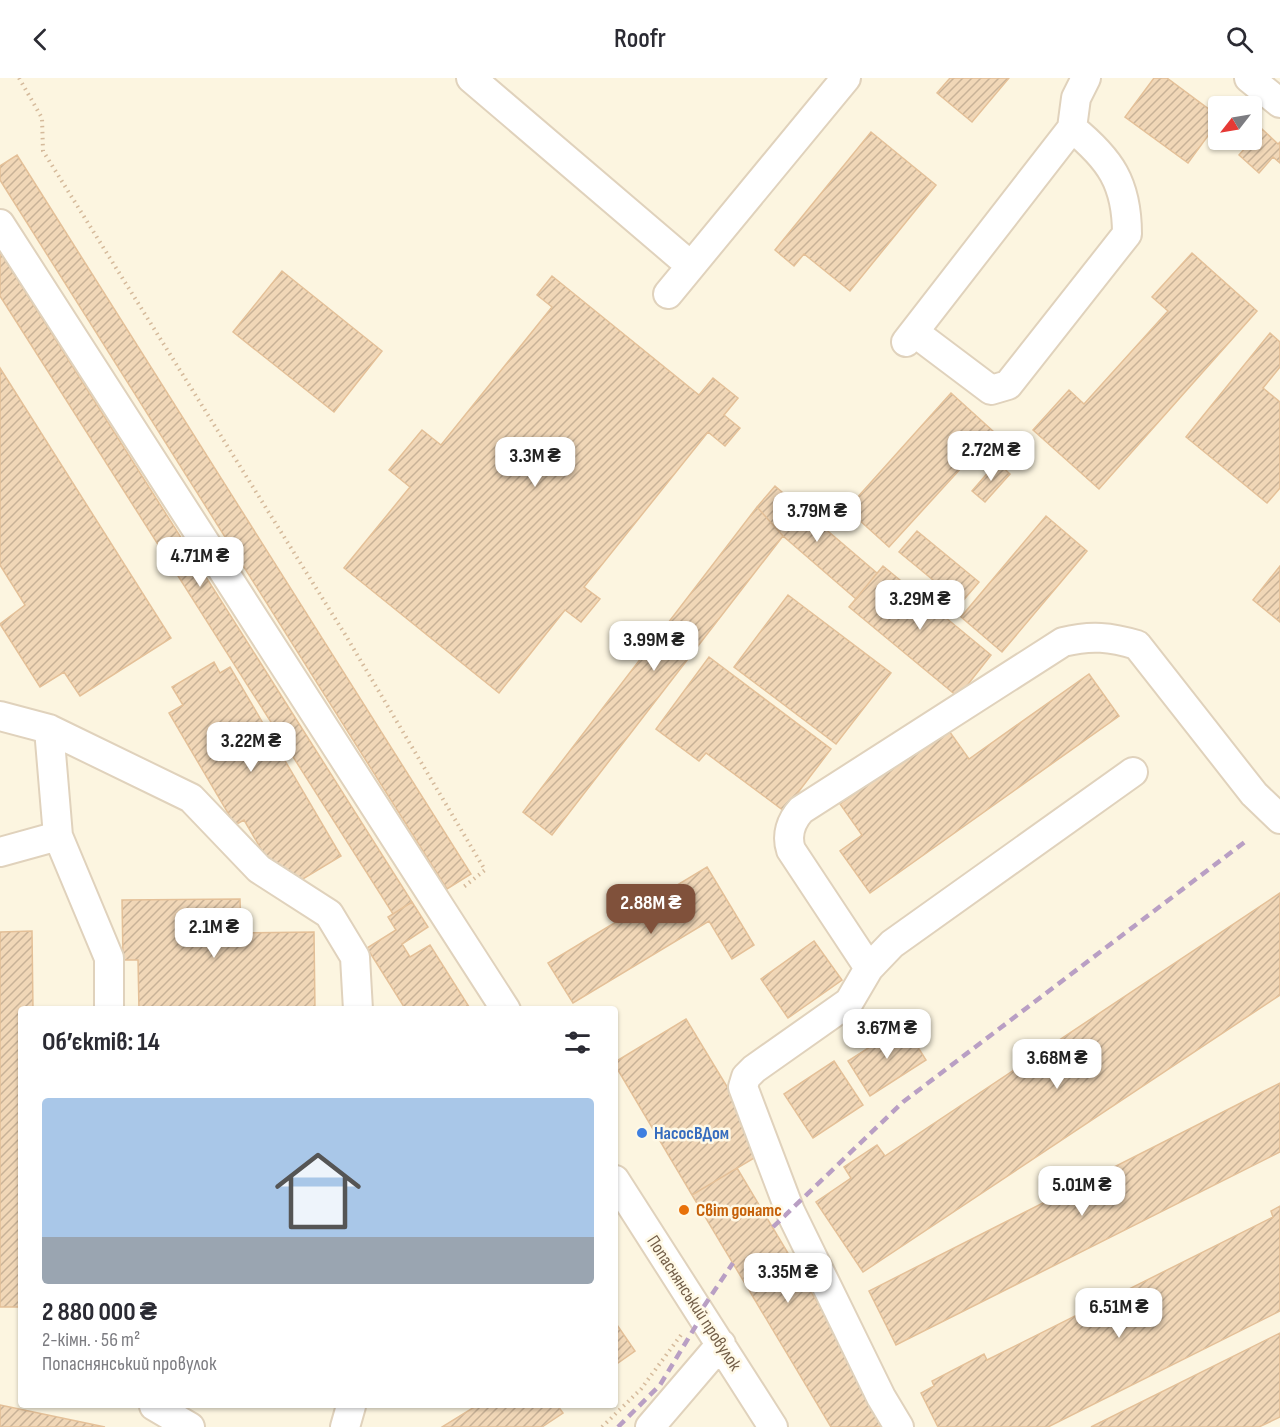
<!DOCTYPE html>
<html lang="uk">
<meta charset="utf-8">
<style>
body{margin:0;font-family:"Sofia Sans Condensed",sans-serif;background:#f7f7f7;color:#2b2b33;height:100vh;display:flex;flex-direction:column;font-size:22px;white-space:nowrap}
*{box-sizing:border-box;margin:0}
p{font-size:20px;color:#7c7c81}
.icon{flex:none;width:33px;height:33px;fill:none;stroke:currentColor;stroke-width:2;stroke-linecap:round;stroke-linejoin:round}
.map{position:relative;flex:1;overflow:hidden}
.panel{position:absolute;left:18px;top:928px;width:600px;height:402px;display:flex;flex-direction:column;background:#fff;border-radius:6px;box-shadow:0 2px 4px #0004}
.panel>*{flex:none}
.needle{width:39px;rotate:239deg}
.buttons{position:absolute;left:1208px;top:18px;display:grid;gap:12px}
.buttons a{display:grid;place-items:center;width:54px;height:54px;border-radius:6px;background:#fff;box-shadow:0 2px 4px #0004;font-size:30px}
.price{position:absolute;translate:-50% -51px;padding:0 14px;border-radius:12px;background:#fff;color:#222;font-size:20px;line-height:39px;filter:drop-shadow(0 2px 3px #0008)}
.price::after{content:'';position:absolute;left:50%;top:36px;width:18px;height:14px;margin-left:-9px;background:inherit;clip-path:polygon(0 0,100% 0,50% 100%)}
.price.current{background:#80513b;color:#fff}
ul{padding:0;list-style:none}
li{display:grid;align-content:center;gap:12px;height:318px;padding:0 24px}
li+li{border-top:2px solid #e1e1e2}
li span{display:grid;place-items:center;height:186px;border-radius:6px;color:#555}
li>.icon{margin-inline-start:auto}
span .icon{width:108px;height:108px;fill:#fffc;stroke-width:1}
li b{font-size:26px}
h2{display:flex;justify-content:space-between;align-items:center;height:72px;padding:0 24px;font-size:26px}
header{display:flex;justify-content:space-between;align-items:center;height:78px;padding:0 24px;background:#fff;font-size:27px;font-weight:600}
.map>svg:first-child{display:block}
.building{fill:url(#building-hatch);stroke:#e4c098;stroke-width:1.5}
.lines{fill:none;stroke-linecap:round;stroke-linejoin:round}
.minor-casing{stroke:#e0d2bc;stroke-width:32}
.path{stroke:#d5ba9b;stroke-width:4;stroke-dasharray:1.5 4.5;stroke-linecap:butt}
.minor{stroke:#fff;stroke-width:28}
.rail{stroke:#b99fc4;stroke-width:4.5;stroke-dasharray:9 6;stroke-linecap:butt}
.shop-dot{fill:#3f7fe0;stroke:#fff9e6;stroke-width:2}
.food-dot{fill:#e8710a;stroke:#fff9e6;stroke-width:2}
.labels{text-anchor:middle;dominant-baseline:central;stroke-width:5;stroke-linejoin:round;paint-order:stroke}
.shop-label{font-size:18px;font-weight:bold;fill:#366cbe;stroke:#fff9e6;text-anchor:start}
.food-label{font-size:18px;font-weight:bold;fill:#c56008;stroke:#fff9e6;text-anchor:start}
.street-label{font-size:18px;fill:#725d47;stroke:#fff9e6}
</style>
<header><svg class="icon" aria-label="back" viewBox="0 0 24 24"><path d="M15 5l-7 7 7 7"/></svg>Roofr<svg class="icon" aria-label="search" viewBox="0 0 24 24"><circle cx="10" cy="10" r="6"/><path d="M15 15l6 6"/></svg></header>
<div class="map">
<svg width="1280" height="1349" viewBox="0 0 1280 1349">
<defs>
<pattern id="building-hatch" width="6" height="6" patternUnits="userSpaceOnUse" patternTransform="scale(1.5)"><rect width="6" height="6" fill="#f1d7b7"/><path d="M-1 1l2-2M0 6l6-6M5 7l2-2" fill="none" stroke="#c8b297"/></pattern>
</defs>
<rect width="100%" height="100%" fill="#fcf5e0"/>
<path class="building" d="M 950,0 L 1009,0 L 972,44 L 937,15 Z
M 1154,0 L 1167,0 L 1218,38 L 1218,44 L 1188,85 L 1125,39 Z
M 1262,51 L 1278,66 L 1280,64 L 1280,85 L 1273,79 L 1259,95 L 1239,77 Z
M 871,54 L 936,107 L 850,213 L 804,176 L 794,188 L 775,172 Z
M 17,77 L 471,796 L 447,811 L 0,102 L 0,88 Z
M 0,174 L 412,824 L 393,836 L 0,218 Z
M 1192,175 L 1257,233 L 1099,411 L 1033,352 L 1069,312 L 1084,326 L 1168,233 L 1152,219 Z
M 282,193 L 382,273 L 334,334 L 233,254 Z
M 552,198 L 699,317 L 713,300 L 738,320 L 724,337 L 740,350 L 725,368 L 708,354 L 584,509 L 600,521 L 581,544 L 565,532 L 499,615 L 344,490 L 410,409 L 389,392 L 422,352 L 441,367 L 552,229 L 537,217 Z
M 1270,255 L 1280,264 L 1280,289 L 1263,310 L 1280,324 L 1280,410 L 1267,425 L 1186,359 Z
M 0,290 L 171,560 L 80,618 L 64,594 L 40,609 L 0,546 L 25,527 L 0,487 Z
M 951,315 L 994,354 L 889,469 L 847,431 Z
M 997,384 L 1010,396 L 985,424 L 972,413 Z
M 775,408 L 877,495 L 856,521 L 783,458 L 757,429 Z
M 757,429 L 783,458 L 552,757 L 523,734 Z
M 1046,438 L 1087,473 L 1002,574 L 961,539 Z
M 917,453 L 979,504 L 961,525 L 899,474 Z
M 883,488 L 991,577 L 958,619 L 849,529 Z
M 1280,488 L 1280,544 L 1253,522 Z
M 788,517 L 891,595 L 836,666 L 734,589 Z
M 709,579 L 831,671 L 784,733 L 706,675 L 699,683 L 656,651 Z
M 214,584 L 220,595 L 230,589 L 341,778 L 298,804 L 274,793 L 244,742 L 235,747 L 169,635 L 183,627 L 172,609 Z
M 1089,596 L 1119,638 L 870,815 L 840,773 L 862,757 L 840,726 L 947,650 L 969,681 Z
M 707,789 L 754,867 L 732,881 L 709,843 L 573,925 L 548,885 Z
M 1280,815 L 1280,917 L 863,1194 L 816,1124 L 851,1100 L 844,1089 L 877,1067 L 885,1078 Z
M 240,821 L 241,855 L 314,854 L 315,932 L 139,932 L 138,882 L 123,882 L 122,822 Z
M 412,824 L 428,849 L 402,866 L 410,879 L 430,867 L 471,932 L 406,932 L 367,870 L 396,852 L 388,839 Z
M 32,853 L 33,932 L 21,932 L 21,1229 L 0,1229 L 0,854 Z
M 814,863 L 842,902 L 788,940 L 761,901 Z
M 686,941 L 766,1073 L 692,1117 L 615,987 L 615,984 Z
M 904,947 L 926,982 L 870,1018 L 848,983 Z
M 834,983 L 863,1027 L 813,1060 L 784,1016 Z
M 1280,1005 L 1280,1074 L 896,1267 L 869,1213 Z
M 737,1090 L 892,1349 L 831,1349 L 692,1117 Z
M 1280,1128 L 1280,1233 L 1048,1349 L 938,1349 L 921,1315 L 934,1308 L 932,1303 L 984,1276 L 987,1282 L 1273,1139 L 1271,1133 Z
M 615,1244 L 635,1273 L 615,1287 Z
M 1280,1255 L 1280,1339 L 1259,1349 L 1091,1349 Z
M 0,1327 L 105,1349 L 0,1349 Z
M 476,1328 L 558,1328 L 563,1335 L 542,1349 L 442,1349 Z"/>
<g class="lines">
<g class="minor-casing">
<path id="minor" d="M 471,0 L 691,188
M 1249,0 L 1280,25
M 0,146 L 506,932
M 668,216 L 846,0
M 914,254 L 991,312 L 1008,307 L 1127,156 C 1127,105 1110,81 1072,50
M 906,264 L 1072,50 L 1076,20 L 1086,0
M 0,638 L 49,651 L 191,720 L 259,791 L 329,836 L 355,879 L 358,932
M 49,651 L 58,758 L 109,880 L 109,932
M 0,774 L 58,758
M 869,890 L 791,772 C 786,757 791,743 801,732 L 1063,564 C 1091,557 1111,559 1137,567 L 1254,716 L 1280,741
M 615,1102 L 773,1349
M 154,1328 L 190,1349
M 345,1349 L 351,1328
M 650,1349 L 721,1266
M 899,1349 L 881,1319 L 790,1133 L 743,1009 L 746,999 L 754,991 L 849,924 L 869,890 L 892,866 L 1133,694"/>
</g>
<path class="path" d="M 19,0 L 42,40 L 43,73 L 346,558 L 485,792 L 461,811
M 602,1349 L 641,1311 L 681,1257"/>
<use href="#minor" class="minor"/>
<path class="rail" d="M 773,1149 L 903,1024 L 1246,763
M 618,1349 L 660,1307 L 700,1241 L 700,1234 L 733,1185"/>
</g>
<circle class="shop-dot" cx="642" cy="1055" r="6"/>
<circle class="food-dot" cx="684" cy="1132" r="6"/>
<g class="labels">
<g class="shop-label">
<text x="654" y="1055">НасосВДом</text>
</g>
<g class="food-label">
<text x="696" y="1132">Світ донатс</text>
</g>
<g class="street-label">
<text transform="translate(694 1225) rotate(57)">Попаснянський провулок</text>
</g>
</g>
</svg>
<div class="buttons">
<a><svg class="needle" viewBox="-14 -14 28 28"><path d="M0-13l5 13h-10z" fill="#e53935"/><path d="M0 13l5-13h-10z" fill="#7c7c81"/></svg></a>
</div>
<b class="price" style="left:991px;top:404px">2.72M ₴</b>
<b class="price" style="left:535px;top:410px">3.3M ₴</b>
<b class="price" style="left:817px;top:465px">3.79M ₴</b>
<b class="price" style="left:200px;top:510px">4.71M ₴</b>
<b class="price" style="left:920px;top:553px">3.29M ₴</b>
<b class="price" style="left:654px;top:594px">3.99M ₴</b>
<b class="price" style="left:251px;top:695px">3.22M ₴</b>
<b class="price current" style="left:651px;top:857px">2.88M ₴</b>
<b class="price" style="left:214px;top:881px">2.1M ₴</b>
<b class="price" style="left:887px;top:982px">3.67M ₴</b>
<b class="price" style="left:1057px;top:1012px">3.68M ₴</b>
<b class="price" style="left:1082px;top:1139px">5.01M ₴</b>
<b class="price" style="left:788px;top:1226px">3.35M ₴</b>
<b class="price" style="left:1119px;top:1261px">6.51M ₴</b>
<section class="panel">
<h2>Об’єктів: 14<svg class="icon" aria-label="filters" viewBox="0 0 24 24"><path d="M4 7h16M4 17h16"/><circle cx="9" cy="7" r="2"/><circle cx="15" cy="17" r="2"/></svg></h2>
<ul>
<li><span style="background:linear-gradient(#a9c7e8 75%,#9aa5b1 0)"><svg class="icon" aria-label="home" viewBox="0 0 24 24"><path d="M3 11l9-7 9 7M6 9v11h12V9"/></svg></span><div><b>2 880 000 ₴</b><p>2-кімн. · 56 m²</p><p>Попаснянський провулок</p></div></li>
</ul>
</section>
</div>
